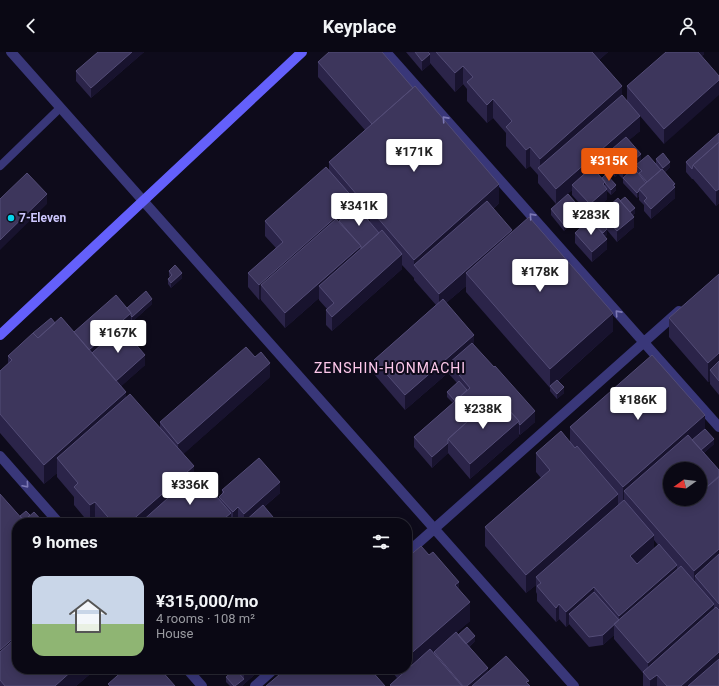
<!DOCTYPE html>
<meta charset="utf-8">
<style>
body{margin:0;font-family:Roboto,sans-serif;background:#13111d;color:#f1f3f6;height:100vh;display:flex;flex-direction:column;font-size:15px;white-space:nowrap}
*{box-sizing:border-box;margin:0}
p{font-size:13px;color:#999aa0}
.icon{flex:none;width:22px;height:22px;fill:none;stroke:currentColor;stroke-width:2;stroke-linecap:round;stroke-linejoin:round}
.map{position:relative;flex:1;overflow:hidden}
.panel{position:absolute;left:12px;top:466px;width:400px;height:156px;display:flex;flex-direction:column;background:#0a0814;border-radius:16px;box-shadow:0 2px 10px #0003,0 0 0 1px #2a2934}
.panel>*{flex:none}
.needle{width:26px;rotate:255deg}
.controls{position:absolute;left:663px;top:410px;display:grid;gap:8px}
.controls a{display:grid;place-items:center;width:44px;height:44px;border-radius:50%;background:#0a0814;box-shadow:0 2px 10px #0003,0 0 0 1px #2a2934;font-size:20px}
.price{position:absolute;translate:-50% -34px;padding:0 9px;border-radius:4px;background:#fff;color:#222;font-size:13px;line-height:26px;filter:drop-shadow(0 1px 2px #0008)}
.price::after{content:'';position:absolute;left:50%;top:24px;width:12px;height:9px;margin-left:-6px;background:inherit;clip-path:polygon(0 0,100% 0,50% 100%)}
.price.active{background:#ea580c;color:#fff}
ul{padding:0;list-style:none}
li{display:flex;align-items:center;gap:12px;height:100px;padding:0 20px}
li span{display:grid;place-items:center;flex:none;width:112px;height:80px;border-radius:12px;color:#555}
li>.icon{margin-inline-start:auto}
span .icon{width:48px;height:48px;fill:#fffc;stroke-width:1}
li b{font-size:17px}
h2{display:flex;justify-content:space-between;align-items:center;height:48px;padding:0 20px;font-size:17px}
header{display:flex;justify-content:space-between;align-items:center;height:52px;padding:0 20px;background:#0a0814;font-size:18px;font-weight:700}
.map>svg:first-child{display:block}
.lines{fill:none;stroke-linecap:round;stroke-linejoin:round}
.lane{stroke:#393779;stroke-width:8}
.street{stroke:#393779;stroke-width:10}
.secondary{stroke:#6460fb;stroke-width:10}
.wall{fill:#2b2449;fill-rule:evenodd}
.shaded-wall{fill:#18132e}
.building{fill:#3d365c;stroke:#534c76}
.oneway{stroke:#7c78b5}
.poi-dot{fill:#06d4ea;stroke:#0e0b1b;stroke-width:1.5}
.labels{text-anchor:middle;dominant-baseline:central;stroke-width:4;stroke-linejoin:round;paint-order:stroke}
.poi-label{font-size:12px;font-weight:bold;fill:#cdc7fe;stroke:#0e0b1b;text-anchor:start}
.quarter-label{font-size:14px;letter-spacing:1px;fill:#fec9eb;stroke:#0e0b1b}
</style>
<header><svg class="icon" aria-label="back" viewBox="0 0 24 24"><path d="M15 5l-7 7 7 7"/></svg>Keyplace<svg class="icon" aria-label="person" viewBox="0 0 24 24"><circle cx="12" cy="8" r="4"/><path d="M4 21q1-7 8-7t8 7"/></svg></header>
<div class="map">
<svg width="719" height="634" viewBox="0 0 719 634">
<rect width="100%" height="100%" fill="#0e0b1b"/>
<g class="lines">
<path class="lane" d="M 0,114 L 60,56"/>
<path class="street" d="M 11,0 L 574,634
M 386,0 L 719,375
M 0,404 L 59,471
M 407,501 L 679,259
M 187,617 L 202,634
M 255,634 L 274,617"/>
<path class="secondary" d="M 0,283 L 302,0"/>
</g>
<path class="wall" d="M 98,0 L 144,0 L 91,46 L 76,29 L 76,19 Z
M 406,0 L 608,0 L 599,8 L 622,44 L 627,49 L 627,34 L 704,0 L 704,2 L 702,4 L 664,92 L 640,64 L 640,79 L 629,88 L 641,109 L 656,111 L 656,107 L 670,115 L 665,120 L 675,132 L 675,146 L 651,167 L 644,159 L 644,153 L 639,148 L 639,144 L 637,146 L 623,131 L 623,127 L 618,122 L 615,125 L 605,113 L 605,109 L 595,118 L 602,126 L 616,138 L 611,143 L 607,139 L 607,147 L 590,163 L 572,143 L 572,138 L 556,152 L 538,131 L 538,123 L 530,114 L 526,117 L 506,94 L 506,81 L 493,66 L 487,71 L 467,49 L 467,37 L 463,32 L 455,40 L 430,11 L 430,12 L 422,19 Z
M 318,10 L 499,151 L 493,157 L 512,180 L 613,279 L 558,329 L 564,341 L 557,347 L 550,339 L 550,336 L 466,240 L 466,234 L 446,251 L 474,293 L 535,370 L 520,383 L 519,382 L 519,384 L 470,427 L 448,401 L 432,416 L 414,395 L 414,385 L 453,351 L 447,345 L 447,340 L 457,331 L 449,322 L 449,320 L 405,358 L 374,322 L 374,308 L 436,253 L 414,228 L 414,226 L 402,213 L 402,217 L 332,279 L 326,273 L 326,258 L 327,257 L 319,248 L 319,246 L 285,276 L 261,248 L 261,246 L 259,248 L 248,235 L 248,221 L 276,196 L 265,184 L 265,169 L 329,118 L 329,110 L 365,78 L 318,25 Z
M 719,81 L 719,151 L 716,154 L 693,127 L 692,127 L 686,120 L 686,110 Z
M 620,149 L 635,161 L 633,163 L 634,175 L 617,190 L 607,178 L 607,183 L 605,184 L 607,197 L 592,210 L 575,191 L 575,181 L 592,169 L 601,171 L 601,161 Z
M 551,157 L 582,163 L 564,179 L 551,163 Z
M 169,219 L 182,226 L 171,236 L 168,232 L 168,227 L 170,225 L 169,224 Z
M 719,222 L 719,343 L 710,332 L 710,329 L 708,330 L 669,285 L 669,266 Z
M 152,252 L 132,270 L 131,269 L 131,271 L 123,278 L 145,313 L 121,334 L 126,345 L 160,376 L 160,370 L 270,325 L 183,402 L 194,423 L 219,447 L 219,445 L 222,442 L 222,438 L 280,441 L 264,455 L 278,471 L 242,471 L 238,466 L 233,470 L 233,471 L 97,471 L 95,468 L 92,471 L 89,471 L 74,453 L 74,445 L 57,425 L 57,421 L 44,432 L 0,381 L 0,319 L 8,312 L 8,304 L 55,271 L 74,280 L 127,256 Z
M 570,375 L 705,377 L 714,392 L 704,401 L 719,418 L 719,634 L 643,634 L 643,621 L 614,587 L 614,583 L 603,593 L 589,595 L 569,572 L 566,575 L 559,567 L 556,570 L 537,549 L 537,542 L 536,540 L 536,533 L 526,541 L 485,494 L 485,475 L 541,426 L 536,420 L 536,401 L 570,390 ZM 654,488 L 658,493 L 654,497 Z
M 0,442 L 17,617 L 96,617 L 76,634 L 0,634 Z
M 459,537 L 470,569 L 457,580 L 458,583 L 475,589 L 469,595 L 488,621 L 529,633 L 530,634 L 390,634 L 390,633 L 397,626 L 390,617 L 407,617 Z
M 218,617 L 227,617 L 222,622 Z
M 231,617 L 261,617 L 244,632 L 244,631 L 244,632 L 242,634 L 230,634 L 226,630 L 226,625 L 233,619 Z"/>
<path class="shaded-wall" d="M 132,0 L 144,0 L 91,46 L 91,36 Z
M 593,0 L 608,0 L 593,13 Z
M 695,0 L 704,0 L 704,2 L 695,11 Z
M 430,2 L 430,12 L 422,19 L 422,9 Z
M 463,14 L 463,32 L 455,40 L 455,21 Z
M 719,28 L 719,43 L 664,92 L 664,77 Z
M 622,34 L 622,53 L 540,118 L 540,107 Z
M 493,47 L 493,66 L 487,71 L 487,53 Z
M 640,64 L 640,79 L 608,106 L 605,103 L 605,109 L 575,136 L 572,133 L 572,138 L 556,152 L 556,137 Z
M 530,95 L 530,114 L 526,117 L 526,98 Z
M 641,102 L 641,112 L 636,113 L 636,116 L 624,127 L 623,126 L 623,117 Z
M 670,110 L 670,115 L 663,121 L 663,116 Z
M 618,112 L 618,122 L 615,125 L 615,114 Z
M 605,130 L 605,139 L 607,137 L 607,147 L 590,163 L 590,152 L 603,132 Z
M 499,132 L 499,151 L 421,221 L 414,213 L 414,226 L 414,208 Z
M 675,132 L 675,146 L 651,167 L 651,157 Z
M 616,133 L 616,138 L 611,143 L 611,138 Z
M 719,137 L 719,151 L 716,154 L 716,139 Z
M 639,139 L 639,144 L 637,146 L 637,141 Z
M 47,142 L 47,152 L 0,198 L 0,188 Z
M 384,145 L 370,157 L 370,175 L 369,175 L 369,157 Z
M 355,148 L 355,163 L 261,233 L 261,246 L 259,248 L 259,233 Z
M 635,156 L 635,161 L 630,165 L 630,160 Z
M 582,158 L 582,163 L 564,179 L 564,173 Z
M 634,165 L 634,175 L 617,190 L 617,179 Z
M 607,177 L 607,183 L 603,186 L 603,181 Z
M 512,178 L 512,193 L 466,221 L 466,234 L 439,257 L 439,242 Z
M 607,187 L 607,197 L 592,210 L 592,200 Z
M 361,194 L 361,209 L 319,234 L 319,246 L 285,276 L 285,261 Z
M 402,202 L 402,217 L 332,279 L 332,265 Z
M 182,221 L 182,226 L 171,236 L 171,231 Z
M 152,247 L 152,252 L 132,270 L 132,265 Z
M 131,261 L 131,271 L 93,305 L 88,299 Z
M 613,261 L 613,279 L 551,335 L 550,334 L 550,336 L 550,317 Z
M 474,283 L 474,297 L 449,311 L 449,320 L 405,358 L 405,343 Z
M 719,301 L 719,320 L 710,318 L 710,329 L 708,330 L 708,311 Z
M 145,303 L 145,313 L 115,340 L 115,330 Z
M 270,311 L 270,325 L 178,407 L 178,392 Z
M 564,335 L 564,341 L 557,347 L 557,342 Z
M 126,340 L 126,359 L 57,406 L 57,421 L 44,432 L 44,413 Z
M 535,359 L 535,370 L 520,383 L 520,373 Z
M 705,363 L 705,382 L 624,439 L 624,453 L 623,454 L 623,435 Z
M 519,369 L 519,384 L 470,427 L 470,412 Z
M 714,387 L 714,392 L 697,407 L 697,402 Z
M 448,391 L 448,401 L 432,416 L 432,405 Z
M 194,414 L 194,433 L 151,471 L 129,471 Z
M 280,430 L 280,441 L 245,471 L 244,470 L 244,462 Z
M 618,442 L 618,460 L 536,525 L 536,533 L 526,541 L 526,523 Z
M 95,450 L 95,468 L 92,471 L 90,471 L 90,453 Z
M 238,455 L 238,466 L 233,470 L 233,460 Z
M 231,461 L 231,471 L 219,471 Z
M 654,483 L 654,498 L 630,519 L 630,504 Z
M 719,497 L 719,512 L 695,524 L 694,534 L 694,519 Z
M 677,513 L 677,528 L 619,579 L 619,564 Z
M 459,530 L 459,548 L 455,533 Z
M 594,535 L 594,550 L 569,562 L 569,572 L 566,575 L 566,560 Z
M 470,550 L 470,569 L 401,630 L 401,617 L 407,617 L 407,605 Z
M 559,552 L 559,567 L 556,570 L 556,556 Z
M 714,552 L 714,567 L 648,626 L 648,611 Z
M 614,573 L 614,583 L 603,593 L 603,583 Z
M 17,583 L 17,602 L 0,617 L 0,598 Z
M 475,584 L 475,589 L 465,598 L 465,593 Z
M 719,600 L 719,615 L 698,634 L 681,634 Z
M 488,616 L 488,626 L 479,634 L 467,634 Z
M 74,617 L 96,617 L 76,634 L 55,634 Z
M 222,617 L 227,617 L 222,622 Z
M 249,617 L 261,617 L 244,632 L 244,622 Z
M 657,623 L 657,634 L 650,634 L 650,628 Z
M 244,627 L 244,632 L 242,634 L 235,634 Z"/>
<path class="building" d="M 98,0 L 132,0 L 91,36 L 76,19 Z
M 329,0 L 382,0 L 413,36 L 372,72 L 318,10 Z
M 415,0 L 428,0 L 430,2 L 422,9 Z
M 436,0 L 592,0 L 622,34 L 540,107 L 530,95 L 526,98 L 506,75 L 512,69 L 493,47 L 487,53 L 467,30 L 473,25 L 463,14 L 455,21 Z
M 666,0 L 698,0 L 719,24 L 719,28 L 664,77 L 627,34 Z
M 415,34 L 499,132 L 414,208 L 370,157 L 384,145 L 369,157 L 329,110 Z
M 622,43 L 640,64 L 556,137 L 538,116 Z
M 719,81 L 719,90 L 693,113 L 692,117 L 686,110 Z
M 626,85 L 641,102 L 623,117 L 618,112 L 615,114 L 605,103 Z
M 719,90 L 719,137 L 716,139 L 693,113 Z
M 663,101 L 670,110 L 663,116 L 656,107 Z
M 648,103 L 661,118 L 647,130 L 639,121 L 642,119 L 636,113 Z
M 326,115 L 355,148 L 259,233 L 248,221 L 283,190 L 265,169 Z
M 592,115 L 605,130 L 603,132 L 607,137 L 590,152 L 572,133 Z
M 634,116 L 646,131 L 639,137 L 639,139 L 637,141 L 623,126 Z
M 662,117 L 675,132 L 673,133 L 675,135 L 651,157 L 644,149 L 647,146 L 639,137 Z
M 27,121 L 47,142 L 0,188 L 0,147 Z
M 606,122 L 616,133 L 611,138 L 605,131 L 605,130 L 602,126 Z
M 568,142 L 582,158 L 564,173 L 551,157 Z
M 625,145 L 635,156 L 630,160 L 620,149 Z
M 618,146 L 634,165 L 617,179 L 601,161 Z
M 487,149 L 512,178 L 439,242 L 414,213 Z
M 356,154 L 379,181 L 361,197 L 361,194 L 339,169 Z
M 529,165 L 613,261 L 550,317 L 466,221 Z
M 596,165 L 607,177 L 603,181 L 592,169 Z
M 336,167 L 361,194 L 285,261 L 261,233 Z
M 590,167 L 607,187 L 592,200 L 575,181 Z
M 382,178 L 402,202 L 332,265 L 326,258 L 334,251 L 319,234 Z
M 175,213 L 182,221 L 171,231 L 168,227 L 172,223 L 169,219 Z
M 719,222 L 719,301 L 708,311 L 669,266 Z
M 146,239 L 152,247 L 132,265 L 131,264 L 131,261 L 127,256 Z
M 116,243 L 131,261 L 89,298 L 74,280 Z
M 443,247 L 474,283 L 405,343 L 374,308 Z
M 61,265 L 126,340 L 44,413 L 0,362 L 0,319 L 12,308 L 8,304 L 33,281 L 38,286 Z
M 51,266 L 55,271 L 38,286 L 33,281 Z
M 121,275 L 145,303 L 116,329 L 92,301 Z
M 472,291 L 494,315 L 495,314 L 535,359 L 520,373 L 519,372 L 519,369 L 496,344 L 448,387 L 448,391 L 432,405 L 414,385 L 470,336 L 449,311 Z
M 246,295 L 255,305 L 261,300 L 270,311 L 178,392 L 160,370 Z
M 652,303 L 705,363 L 623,435 L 570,375 Z
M 719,309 L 719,329 L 710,318 Z
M 557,328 L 564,335 L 557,342 L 550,334 Z
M 459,329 L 467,338 L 455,349 L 447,340 Z
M 130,342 L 194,414 L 129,471 L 113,471 L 95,450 L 90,453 L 74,435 L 78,431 L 57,406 Z
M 496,344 L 519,369 L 470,412 L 448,387 Z
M 705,377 L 714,387 L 701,398 L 692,388 Z
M 561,379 L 575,396 L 577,394 L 618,442 L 526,523 L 485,475 L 550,418 L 536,401 Z
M 688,383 L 719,418 L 719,424 L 700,441 L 700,417 L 670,417 L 670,447 L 700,447 L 700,441 L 719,425 L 719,497 L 694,519 L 624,439 Z
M 259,406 L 280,430 L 244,462 L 238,455 L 233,460 L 219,445 L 224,440 L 222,438 Z
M 196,421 L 231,461 L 219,471 L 140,471 Z
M 0,442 L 24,469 L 34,460 L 44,471 L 17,471 L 17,583 L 0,598 Z
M 624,448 L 654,483 L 630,504 L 637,512 L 659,492 L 677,513 L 619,564 L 594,535 L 566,560 L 559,552 L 556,556 L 537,534 L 541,531 L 536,525 Z
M 263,453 L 278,471 L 244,471 L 244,470 Z
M 26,459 L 30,463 L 24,469 L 20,464 Z
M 230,468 L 233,471 L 227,471 Z
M 421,494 L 429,503 L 433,500 L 459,530 L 455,533 L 470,550 L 407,605 L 407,506 Z
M 719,502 L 719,552 L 695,524 Z
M 681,514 L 714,552 L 648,611 L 614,572 Z
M 594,540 L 619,568 L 603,583 L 589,585 L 569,562 Z
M 716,555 L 719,558 L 719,600 L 681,634 L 667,634 L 657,623 L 650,628 L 643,620 Z
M 467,575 L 475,584 L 466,592 L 458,583 Z
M 456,580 L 488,616 L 467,634 L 463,634 L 434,600 Z
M 17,585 L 17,617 L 74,617 L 55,634 L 5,634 L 0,628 L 0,600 Z
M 430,597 L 462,634 L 391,634 L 390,633 Z
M 506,604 L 529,629 L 526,630 L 530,634 L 472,634 Z
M 719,607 L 719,634 L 688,634 Z
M 125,617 L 160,617 L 175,634 L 110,634 L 108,632 Z
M 235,617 L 244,627 L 235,634 L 234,634 L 226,625 Z
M 240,617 L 249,617 L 244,622 Z
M 286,617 L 370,617 L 385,634 L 266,634 Z"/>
<defs><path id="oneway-chevron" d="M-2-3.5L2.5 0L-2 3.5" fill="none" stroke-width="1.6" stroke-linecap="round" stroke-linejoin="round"/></defs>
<g class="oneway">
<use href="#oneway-chevron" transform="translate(445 67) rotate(-132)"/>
<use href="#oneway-chevron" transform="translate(532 164) rotate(-132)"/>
<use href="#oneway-chevron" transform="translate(618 261) rotate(-132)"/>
<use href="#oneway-chevron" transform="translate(26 433) rotate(49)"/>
</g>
<circle class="poi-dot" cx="11" cy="166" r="4"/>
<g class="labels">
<g class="poi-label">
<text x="19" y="166">7-Eleven</text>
</g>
<g class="quarter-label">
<text x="390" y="316">ZENSHIN-HONMACHI</text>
</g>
</g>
</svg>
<div class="controls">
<a><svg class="needle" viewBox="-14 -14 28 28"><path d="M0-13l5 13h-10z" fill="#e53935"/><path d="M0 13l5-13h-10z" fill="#999aa0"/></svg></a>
</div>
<b class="price" style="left:414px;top:121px">¥171K</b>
<b class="price active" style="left:609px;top:130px">¥315K</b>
<b class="price" style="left:359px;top:175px">¥341K</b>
<b class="price" style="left:591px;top:184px">¥283K</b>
<b class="price" style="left:540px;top:241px">¥178K</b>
<b class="price" style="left:118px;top:302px">¥167K</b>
<b class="price" style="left:638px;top:369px">¥186K</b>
<b class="price" style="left:483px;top:378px">¥238K</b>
<b class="price" style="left:190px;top:454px">¥336K</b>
<section class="panel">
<h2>9 homes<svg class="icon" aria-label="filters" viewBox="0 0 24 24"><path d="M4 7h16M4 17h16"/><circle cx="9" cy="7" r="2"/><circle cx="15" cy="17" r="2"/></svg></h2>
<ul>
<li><span style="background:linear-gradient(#c9d6e8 60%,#8fb573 0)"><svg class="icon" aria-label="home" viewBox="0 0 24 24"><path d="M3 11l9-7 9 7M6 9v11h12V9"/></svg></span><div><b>¥315,000/mo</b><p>4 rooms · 108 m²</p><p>House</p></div></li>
</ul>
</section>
</div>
